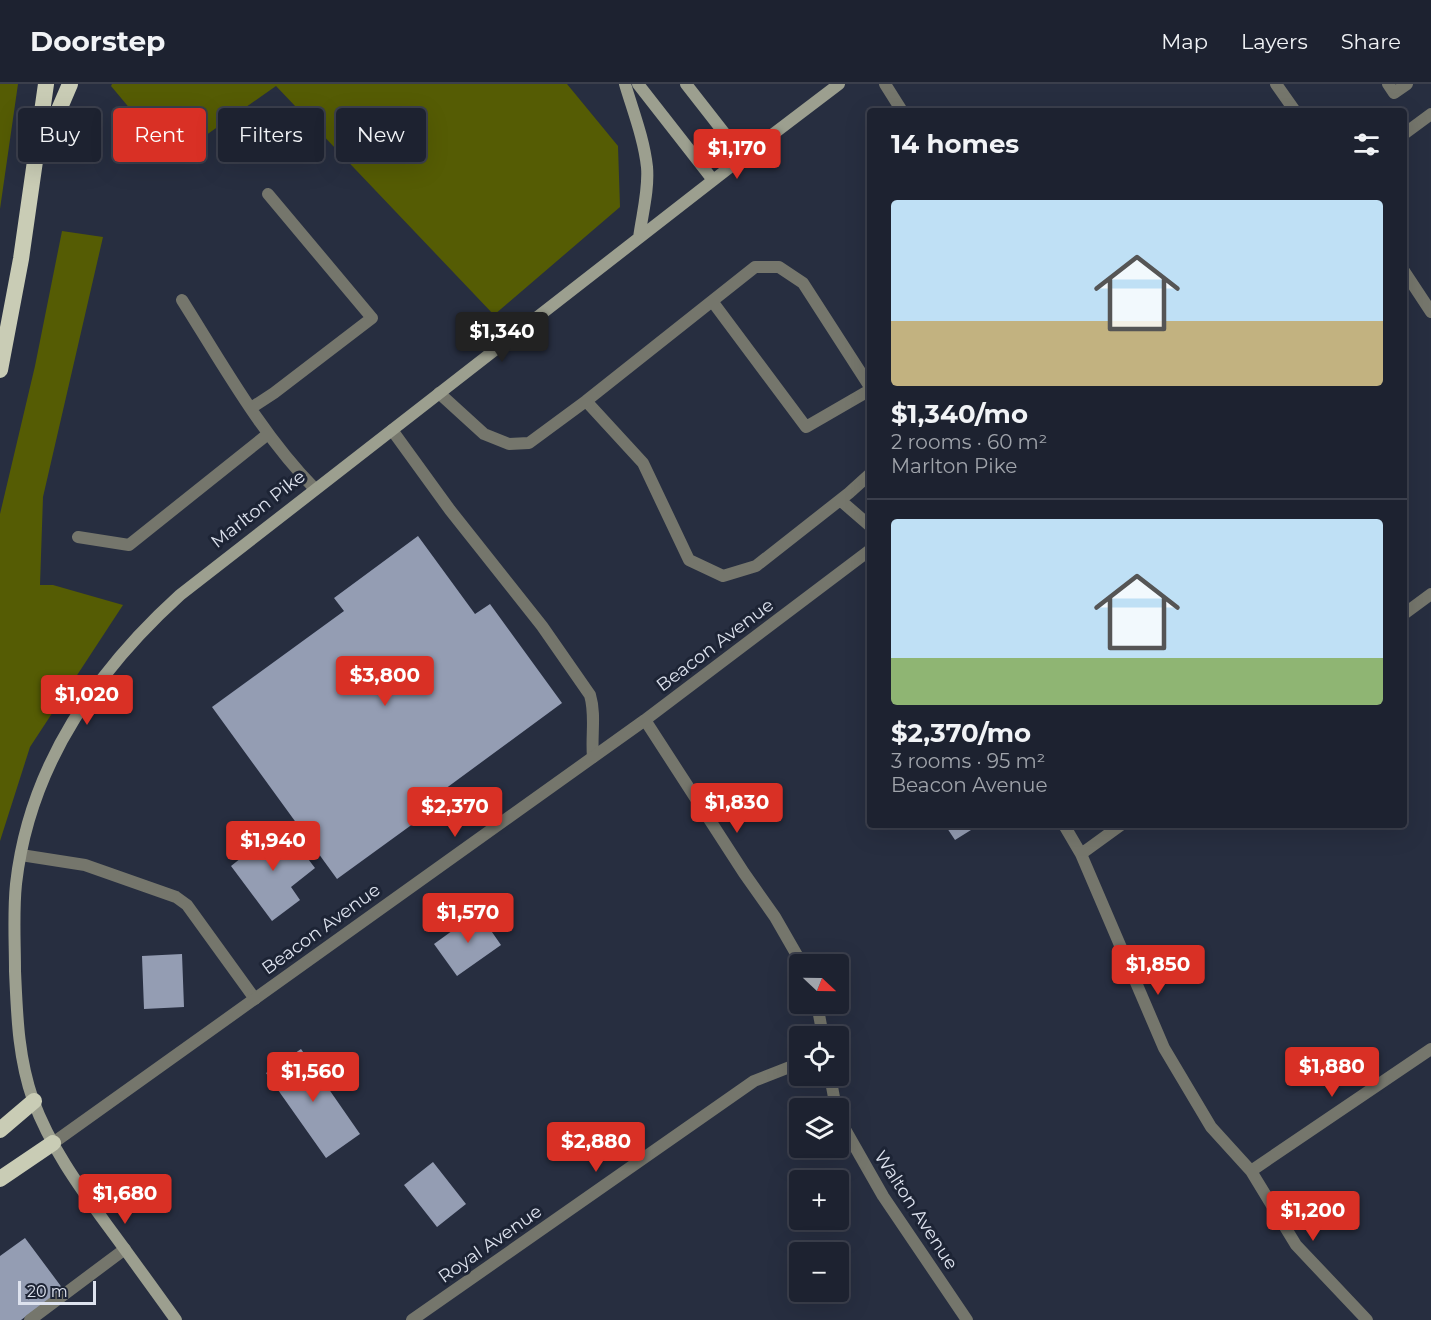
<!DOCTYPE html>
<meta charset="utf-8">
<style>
body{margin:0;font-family:Montserrat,sans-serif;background:#2a2f3c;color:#f1f3f6;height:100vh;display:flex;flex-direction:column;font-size:22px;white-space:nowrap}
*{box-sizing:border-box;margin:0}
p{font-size:20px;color:#a0a4ab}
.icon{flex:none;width:33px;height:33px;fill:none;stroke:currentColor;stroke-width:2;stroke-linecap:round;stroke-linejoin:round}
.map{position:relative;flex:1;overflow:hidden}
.drawer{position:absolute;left:867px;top:24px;width:540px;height:720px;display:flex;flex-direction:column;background:#1d2230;border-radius:6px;box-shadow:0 6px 24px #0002,0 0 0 2px #3b3f4c}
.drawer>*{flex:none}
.banner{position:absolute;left:18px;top:24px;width:570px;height:54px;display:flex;gap:12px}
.needle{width:39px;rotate:112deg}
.tools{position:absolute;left:789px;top:870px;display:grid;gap:12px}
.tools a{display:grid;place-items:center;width:60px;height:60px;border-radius:6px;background:#1d2230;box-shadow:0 6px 24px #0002,0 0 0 2px #3b3f4c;font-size:30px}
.scale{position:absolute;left:18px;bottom:15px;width:78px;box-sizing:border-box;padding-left:6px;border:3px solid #dde2ee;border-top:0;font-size:16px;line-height:21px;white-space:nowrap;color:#dde2ee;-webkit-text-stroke:4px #1d2435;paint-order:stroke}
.price{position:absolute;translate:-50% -51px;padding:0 14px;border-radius:6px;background:#d93025;color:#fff;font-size:20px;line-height:39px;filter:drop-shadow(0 2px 3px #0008)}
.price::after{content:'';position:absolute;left:50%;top:36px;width:18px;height:14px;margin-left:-9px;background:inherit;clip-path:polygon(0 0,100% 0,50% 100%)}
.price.on{background:#222;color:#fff}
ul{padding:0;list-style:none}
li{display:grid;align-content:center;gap:12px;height:318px;padding:0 24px}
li+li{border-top:2px solid #3b3f4c}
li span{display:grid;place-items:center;height:186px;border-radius:6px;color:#555}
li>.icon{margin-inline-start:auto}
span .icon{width:108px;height:108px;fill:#fffc;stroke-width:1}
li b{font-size:26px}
h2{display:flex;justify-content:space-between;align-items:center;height:72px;padding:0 24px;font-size:26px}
.chip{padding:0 21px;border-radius:6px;background:#1d2230;box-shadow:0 6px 24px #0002,0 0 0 2px #3b3f4c;font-size:21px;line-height:54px}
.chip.on{background:#d93025;color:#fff}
header{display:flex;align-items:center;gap:36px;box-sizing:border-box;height:84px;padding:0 30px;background:#1d2230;border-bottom:2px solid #3b3f4c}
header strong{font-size:28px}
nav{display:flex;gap:33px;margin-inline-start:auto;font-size:21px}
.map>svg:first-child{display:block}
.green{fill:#555c04}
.building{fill:#949db3}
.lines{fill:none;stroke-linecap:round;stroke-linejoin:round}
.service{stroke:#75766c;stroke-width:12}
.minor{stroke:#75766c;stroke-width:12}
.secondary{stroke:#9c9f8f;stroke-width:12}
.trunk{stroke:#c9ccb5;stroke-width:16}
.labels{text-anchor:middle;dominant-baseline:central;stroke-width:6;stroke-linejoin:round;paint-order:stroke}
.street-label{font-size:18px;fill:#dde2ee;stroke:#1d2435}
</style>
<header>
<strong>Doorstep</strong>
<nav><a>Map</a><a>Layers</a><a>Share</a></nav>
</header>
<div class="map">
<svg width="1431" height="1236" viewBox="0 0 1431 1236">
<rect width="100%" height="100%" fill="#272e40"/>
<path class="green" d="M 0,0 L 18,0 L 0,125 Z
M 112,0 L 567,0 L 618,62 L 620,123 L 494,231 L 276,2 L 172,75 L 111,2 Z
M 62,147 L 103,153 L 43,413 L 40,501 L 53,501 L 123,521 L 30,663 L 0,757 L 0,430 L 35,282 Z"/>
<path class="building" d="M 418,452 L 475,530 L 490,520 L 562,619 L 445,705 L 450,713 L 337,795 L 212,623 L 344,527 L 334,514 Z
M 945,741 L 979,741 L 955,756 Z
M 286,746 L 315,784 L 291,803 L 300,816 L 272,837 L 231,782 L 241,774 L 236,768 L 255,753 L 263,764 Z
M 478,828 L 501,861 L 457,892 L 434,860 Z
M 182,870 L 184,923 L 144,925 L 142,872 Z
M 301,965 L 360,1050 L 326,1074 L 266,989 Z
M 433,1078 L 466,1120 L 437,1143 L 404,1101 Z
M 25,1154 L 63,1205 L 21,1236 L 0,1236 L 0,1172 Z"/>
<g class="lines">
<path class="service" d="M 885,0 L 902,27
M 1388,0 L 1394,9 L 1407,0
M 182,216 C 223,281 261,350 315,405
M 712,217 L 806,343 L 870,306
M 439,309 L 484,350 L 509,360 L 529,359 L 586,317 L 755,183 L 779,183 L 803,199 L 870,303
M 586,317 L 643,379 L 689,476 L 723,492 L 756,482 L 849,409 L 870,390
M 251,324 L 274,309 L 372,234 L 268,110
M 392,346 L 450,426 L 542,542 L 590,611 C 596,631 591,652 593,673
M 840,416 L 870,442
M 78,453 L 129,461 L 268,350
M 21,771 L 85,781 L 176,813 L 187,821 L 255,915
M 30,1236 L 125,1165"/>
<path class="minor" d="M 1276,0 L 1295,27
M 1404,50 L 1431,30
M 1404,187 L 1431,228
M 1404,530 L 1431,510
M 645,636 L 744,789 L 775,833 L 802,880
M 1064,741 L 1081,770 L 1164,964 L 1211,1043 L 1251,1087 L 1296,1161 L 1367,1236
M 1081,770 L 1121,741
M 817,920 L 823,952
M 830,992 L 836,1024
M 838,1033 L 883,1112 L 967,1236
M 53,1059 L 645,636 L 870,466
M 1251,1087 L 1431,965
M 412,1236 L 754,997 L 800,979"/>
<path class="secondary" d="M 625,0 C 633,27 644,55 647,83 C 649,106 642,131 639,154
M 638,0 L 713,96
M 686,0 L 743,73
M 176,1236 C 153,1204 130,1172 107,1141 C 78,1101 50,1062 33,1016 C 18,973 17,931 15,887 C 15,858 13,829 16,800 C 29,684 95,588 180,511 L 743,73 L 839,0"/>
<path class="trunk" d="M 43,63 L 70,0
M 0,286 L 21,175 L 46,0
M 0,1046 L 34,1017
M 0,1095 L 53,1059"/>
</g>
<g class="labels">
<g class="street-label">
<text transform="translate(258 425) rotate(-38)">Marlton Pike</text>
<text transform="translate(715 561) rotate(-37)">Beacon Avenue</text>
<text transform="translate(321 845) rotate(-36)">Beacon Avenue</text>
<text transform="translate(916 1126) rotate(57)">Walton Avenue</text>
<text transform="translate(490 1160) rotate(-35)">Royal Avenue</text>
</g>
</g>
</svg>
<div class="tools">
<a><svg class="needle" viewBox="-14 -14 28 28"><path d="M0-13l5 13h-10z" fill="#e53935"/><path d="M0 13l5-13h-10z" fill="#a0a4ab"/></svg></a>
<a><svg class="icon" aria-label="locate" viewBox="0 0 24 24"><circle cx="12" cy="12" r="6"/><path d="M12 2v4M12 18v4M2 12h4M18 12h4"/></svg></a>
<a><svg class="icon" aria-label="layers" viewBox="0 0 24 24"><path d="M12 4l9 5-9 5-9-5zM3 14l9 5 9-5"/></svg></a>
<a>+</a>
<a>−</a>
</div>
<div class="scale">20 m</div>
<b class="price" style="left:737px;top:96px">$1,170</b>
<b class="price on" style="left:502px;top:279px">$1,340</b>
<b class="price" style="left:385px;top:623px">$3,800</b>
<b class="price" style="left:87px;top:642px">$1,020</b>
<b class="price" style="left:737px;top:750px">$1,830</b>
<b class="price" style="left:455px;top:754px">$2,370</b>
<b class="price" style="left:273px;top:788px">$1,940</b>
<b class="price" style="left:468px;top:860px">$1,570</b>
<b class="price" style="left:1158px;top:912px">$1,850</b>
<b class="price" style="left:1332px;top:1014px">$1,880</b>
<b class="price" style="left:313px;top:1019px">$1,560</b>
<b class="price" style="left:596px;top:1089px">$2,880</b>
<b class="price" style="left:125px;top:1141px">$1,680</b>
<b class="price" style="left:1313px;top:1158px">$1,200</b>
<div class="banner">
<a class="chip">Buy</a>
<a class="chip on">Rent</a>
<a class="chip">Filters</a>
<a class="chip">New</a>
</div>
<section class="drawer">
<h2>14 homes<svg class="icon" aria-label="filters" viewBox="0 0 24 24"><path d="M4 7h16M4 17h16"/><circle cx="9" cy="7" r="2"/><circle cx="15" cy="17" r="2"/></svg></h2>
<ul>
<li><span style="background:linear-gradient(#bfe0f5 65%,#c2b280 0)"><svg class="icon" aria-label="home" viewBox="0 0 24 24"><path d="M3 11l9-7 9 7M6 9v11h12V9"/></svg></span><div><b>$1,340/mo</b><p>2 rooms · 60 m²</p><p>Marlton Pike</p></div></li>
<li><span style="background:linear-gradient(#bfe0f5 75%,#8fb573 0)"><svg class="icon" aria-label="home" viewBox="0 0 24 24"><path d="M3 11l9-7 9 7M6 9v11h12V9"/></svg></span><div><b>$2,370/mo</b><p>3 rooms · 95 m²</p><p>Beacon Avenue</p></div></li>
</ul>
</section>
</div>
